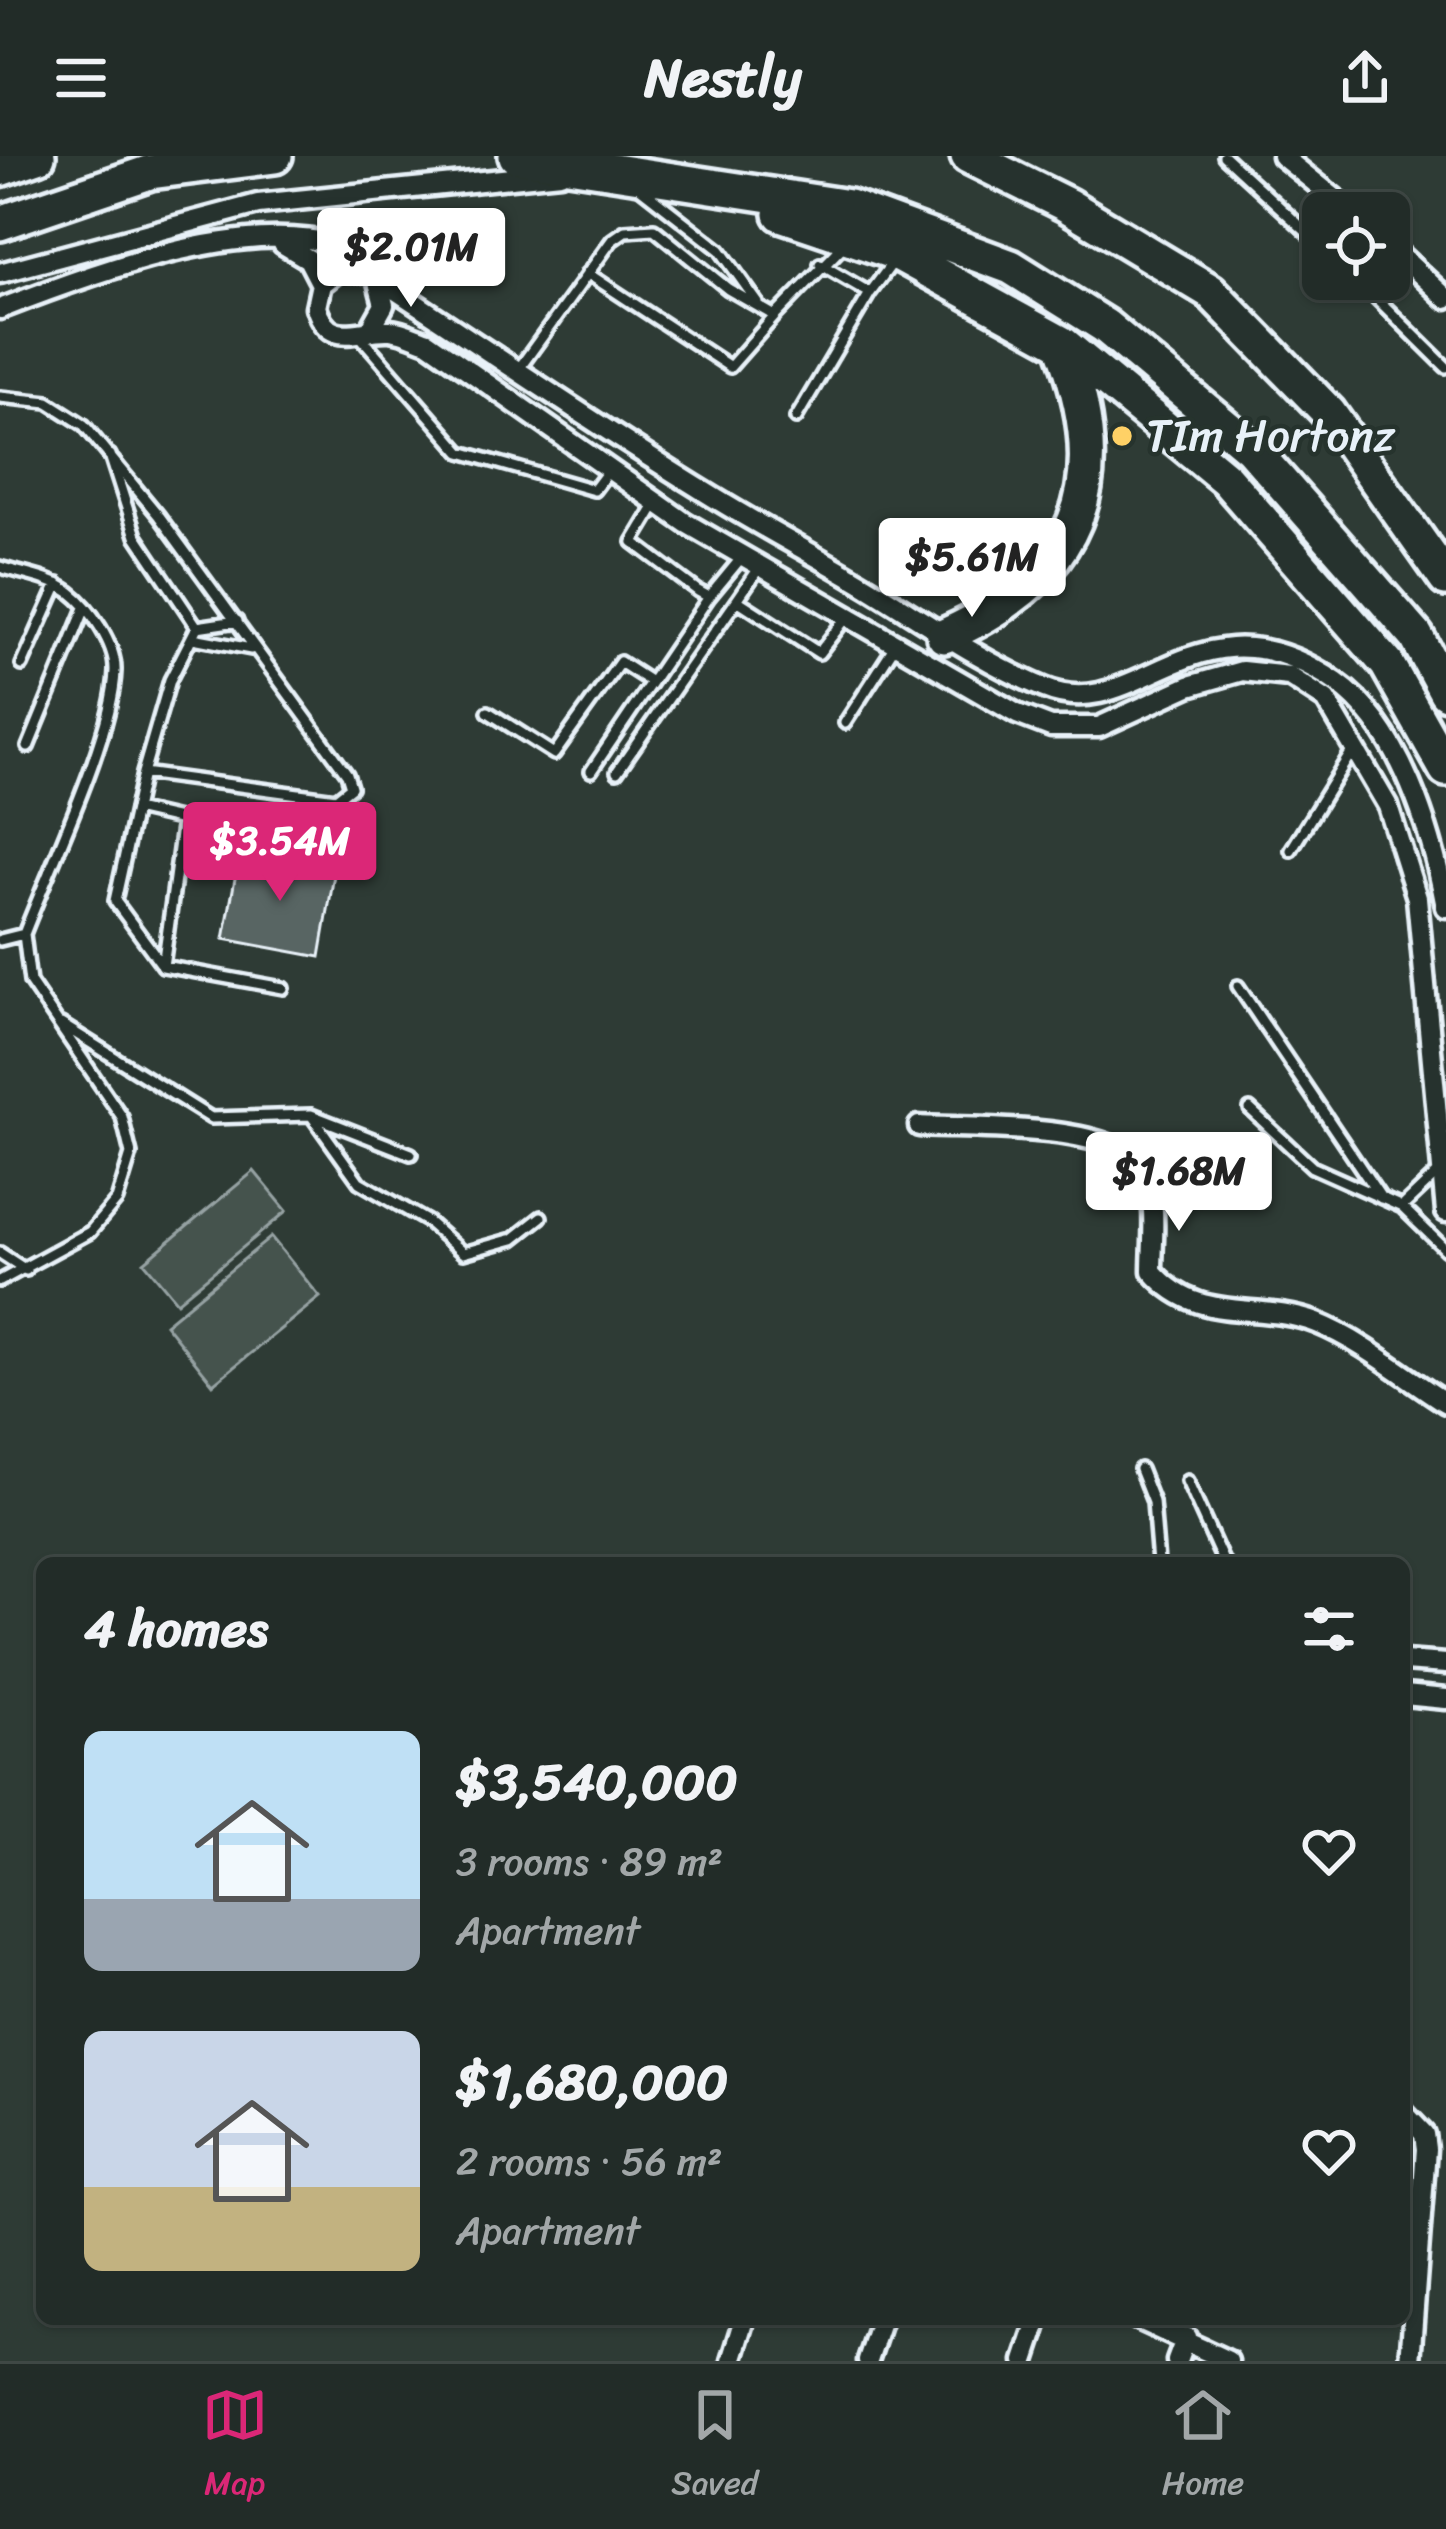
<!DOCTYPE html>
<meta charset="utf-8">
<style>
body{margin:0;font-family:Sriracha,sans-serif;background:#2e3834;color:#f1f3f6;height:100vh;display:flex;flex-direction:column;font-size:45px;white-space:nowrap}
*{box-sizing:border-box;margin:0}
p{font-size:39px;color:#a2a7a8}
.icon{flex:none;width:66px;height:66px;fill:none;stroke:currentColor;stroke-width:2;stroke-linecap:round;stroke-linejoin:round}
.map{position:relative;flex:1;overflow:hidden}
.drawer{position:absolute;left:36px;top:1401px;width:1374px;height:768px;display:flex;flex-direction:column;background:#222c28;border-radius:18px;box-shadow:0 3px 9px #0004,0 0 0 3px #3f4845}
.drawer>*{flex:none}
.fabs{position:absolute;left:1302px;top:36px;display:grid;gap:24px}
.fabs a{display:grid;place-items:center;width:108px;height:108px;border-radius:18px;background:#222c28;box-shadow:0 3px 9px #0004,0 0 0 3px #3f4845;font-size:60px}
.price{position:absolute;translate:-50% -102px;padding:0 27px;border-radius:12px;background:#fff;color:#222;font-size:39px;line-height:78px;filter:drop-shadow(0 3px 6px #0008)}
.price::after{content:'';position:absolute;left:50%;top:72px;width:36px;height:27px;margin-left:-18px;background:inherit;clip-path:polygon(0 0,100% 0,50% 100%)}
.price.active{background:#db2777;color:#fff}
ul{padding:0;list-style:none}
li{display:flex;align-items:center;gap:36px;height:300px;padding:0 48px}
li span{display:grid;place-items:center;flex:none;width:336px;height:240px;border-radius:18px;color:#555}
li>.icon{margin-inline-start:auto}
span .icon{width:144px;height:144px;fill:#fffc;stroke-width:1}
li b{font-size:51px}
h2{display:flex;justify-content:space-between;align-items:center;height:144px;padding:0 48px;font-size:51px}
header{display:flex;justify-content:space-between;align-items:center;height:156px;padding:0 48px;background:#222c28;font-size:54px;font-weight:700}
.menu{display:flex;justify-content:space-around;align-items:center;height:168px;border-top:3px solid #3f4845;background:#222c28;font-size:33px;color:#a2a7a8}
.menu a{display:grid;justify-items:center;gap:6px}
.menu .active{color:#db2777}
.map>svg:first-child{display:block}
.green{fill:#45524e;stroke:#96a2a3;stroke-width:3}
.building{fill:#596563;stroke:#e8f1f8;stroke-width:3}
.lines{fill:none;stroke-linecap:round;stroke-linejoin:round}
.lane-casing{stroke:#e8f1f8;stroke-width:18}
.street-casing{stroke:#e8f1f8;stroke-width:27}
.highway-casing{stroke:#e8f1f8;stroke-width:42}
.lane{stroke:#26332d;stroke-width:9}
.street{stroke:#26332d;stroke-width:18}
.highway{stroke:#26332d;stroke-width:33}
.poi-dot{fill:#ffd166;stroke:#26332d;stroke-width:4.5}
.labels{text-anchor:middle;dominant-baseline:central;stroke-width:9;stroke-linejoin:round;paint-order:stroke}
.poi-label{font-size:45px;fill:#e8f1f8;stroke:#26332d;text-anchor:start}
</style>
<header><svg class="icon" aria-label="menu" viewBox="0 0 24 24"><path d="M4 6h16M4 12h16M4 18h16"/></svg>Nestly<svg class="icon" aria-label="share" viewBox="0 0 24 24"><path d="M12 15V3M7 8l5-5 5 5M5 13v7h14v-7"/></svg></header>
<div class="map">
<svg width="1446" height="2205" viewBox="0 0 1446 2205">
<rect width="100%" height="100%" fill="#2e3b35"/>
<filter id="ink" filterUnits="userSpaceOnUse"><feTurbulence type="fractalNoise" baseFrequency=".00833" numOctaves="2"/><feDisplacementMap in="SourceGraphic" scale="24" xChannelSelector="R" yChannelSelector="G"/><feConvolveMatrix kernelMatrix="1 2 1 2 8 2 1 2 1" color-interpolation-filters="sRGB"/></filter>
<g filter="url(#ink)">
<path class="green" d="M 254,1015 L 287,1055 L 177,1146 L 144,1106 Z
M 271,1081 L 320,1141 L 213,1228 L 165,1168 Z"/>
<path class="building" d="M 240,695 L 335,713 L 320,801 L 224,783 Z"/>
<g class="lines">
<g class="lane-casing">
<path id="lane" d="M 1224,0 L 1323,91
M 638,30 L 720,94 L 758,147
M 820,108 L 870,137 L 893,106
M 587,117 L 730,211 L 775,160
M 1357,123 L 1446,211
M 360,180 L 461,296 L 594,334 L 609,314
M 518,214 L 612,84 L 625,75 L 654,73 L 728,133 L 775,160 L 846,87
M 0,241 L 48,246 L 84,269 L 159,360 L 347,618 L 351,631 L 336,643 L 143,617 L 170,524 L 197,471 L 136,380 L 110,299
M 796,262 L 870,137
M 657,346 L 633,386 L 698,435 L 709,441 L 742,401
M 0,411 C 23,418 51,422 70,436 C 90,451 116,489 115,515 C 113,580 49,712 24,778 L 0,784
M 759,412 L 737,444 L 819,497 L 846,462
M 197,471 L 237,465
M 193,482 L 251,493
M 22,509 L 58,428
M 488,556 L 554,598 L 620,506 L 651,526
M 845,567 L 896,488
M 28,591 L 85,452
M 591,615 L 709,441
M 617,616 L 737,444
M 143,617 L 115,745 L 163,810 L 283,832
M 135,653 L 183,664 L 163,810
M 1291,694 L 1354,592
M 1238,830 L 1381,1042
M 61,868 L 211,962 L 311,959 L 411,998
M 1250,953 L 1312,1011 L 1402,1051 L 1446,1094
M 311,959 L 359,1026 L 428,1066 L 463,1097 L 513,1083 L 541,1061
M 1402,1051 L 1442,1013
M 0,1097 L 26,1114
M 0,1125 L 90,1076 L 117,1044 L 131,998 L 122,961 L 30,826 L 24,778
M 1140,1313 L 1153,1346 L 1158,1407
M 1187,1325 L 1224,1407"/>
</g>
<g class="street-casing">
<path id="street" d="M 1282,0 L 1353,57
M 283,88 L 308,103 L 321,128
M 1389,89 L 1446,142
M 369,116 L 339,114 L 321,128 L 316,151 C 329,194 358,172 390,174 C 403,175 416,182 428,186 L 686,367 L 1017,558 L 1051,571 L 1099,571 L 1189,530 L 1242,515 L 1289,520 L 1326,544 L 1388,650 L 1417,742 L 1446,1056
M 0,117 L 258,48 L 560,17
M 0,153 C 92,117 237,63 334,88 C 355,93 361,110 377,122 C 486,193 594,268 705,336 C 759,370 816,399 870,432 C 927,467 982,506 1044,532 C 1138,572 1196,429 1336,526 C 1401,571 1432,677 1446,751
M 370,174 L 384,149 L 377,122
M 919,970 C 969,973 1116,966 1142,1013 C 1159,1043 1152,1083 1152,1115 C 1199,1170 1256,1144 1317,1167 C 1362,1185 1405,1221 1446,1247
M 1404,1505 L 1446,1508
M 1404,1539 L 1446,1543
M 1404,1957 L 1424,1978 L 1426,1993 L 1410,2205
M 1137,2163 L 1228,2205
M 732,2205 L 745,2163
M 868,2205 L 882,2163
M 1025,2205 L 1039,2163
M 1177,2205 L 1186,2181"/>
</g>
<g class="highway-casing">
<path id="highway" d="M 516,0 L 849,51 L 1011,111 L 1105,170 L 1251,292 L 1416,480 L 1446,536
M 968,0 L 1067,49 L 1210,135 L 1329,257 L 1446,423
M 0,13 L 38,0
M 781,58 L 899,98 L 1063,188 L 1226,323 L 1387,508 L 1446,613
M 0,67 L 150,16 L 275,0
M 944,480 C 1081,420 1116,329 1063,190"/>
</g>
<use href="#lane" class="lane"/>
<use href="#street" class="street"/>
<use href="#highway" class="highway"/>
</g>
</g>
<circle class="poi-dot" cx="1122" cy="280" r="12"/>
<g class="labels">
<g class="poi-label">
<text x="1146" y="280">TIm Hortonz</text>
</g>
</g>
</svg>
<div class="fabs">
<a><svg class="icon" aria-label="locate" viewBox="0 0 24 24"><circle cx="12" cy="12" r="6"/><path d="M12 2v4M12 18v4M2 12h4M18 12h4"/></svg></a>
</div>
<b class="price" style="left:411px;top:154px">$2.01M</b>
<b class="price" style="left:972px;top:464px">$5.61M</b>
<b class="price active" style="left:280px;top:748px">$3.54M</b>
<b class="price" style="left:1179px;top:1078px">$1.68M</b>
<section class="drawer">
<h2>4 homes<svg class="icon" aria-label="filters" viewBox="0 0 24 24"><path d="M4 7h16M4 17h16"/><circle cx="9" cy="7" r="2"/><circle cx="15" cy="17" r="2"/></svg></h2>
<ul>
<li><span style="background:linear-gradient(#bfe0f5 70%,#9aa5b1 0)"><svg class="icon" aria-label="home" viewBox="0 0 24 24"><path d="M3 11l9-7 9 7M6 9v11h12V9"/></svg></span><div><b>$3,540,000</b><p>3 rooms · 89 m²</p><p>Apartment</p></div><svg class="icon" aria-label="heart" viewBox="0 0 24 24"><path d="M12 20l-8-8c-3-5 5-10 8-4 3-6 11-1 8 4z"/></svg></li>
<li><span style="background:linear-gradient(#c9d6e8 65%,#c2b280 0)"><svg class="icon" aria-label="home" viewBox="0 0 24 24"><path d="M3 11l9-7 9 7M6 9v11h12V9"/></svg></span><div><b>$1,680,000</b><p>2 rooms · 56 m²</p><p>Apartment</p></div><svg class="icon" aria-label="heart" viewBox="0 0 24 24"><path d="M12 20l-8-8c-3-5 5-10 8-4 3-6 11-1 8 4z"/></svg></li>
</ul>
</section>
</div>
<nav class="menu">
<a class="active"><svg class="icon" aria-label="map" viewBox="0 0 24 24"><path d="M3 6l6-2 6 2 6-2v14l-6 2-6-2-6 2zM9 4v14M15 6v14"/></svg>Map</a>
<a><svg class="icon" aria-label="saved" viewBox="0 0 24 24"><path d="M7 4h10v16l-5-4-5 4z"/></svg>Saved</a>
<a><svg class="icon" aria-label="home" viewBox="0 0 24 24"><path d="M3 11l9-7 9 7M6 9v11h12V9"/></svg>Home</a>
</nav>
